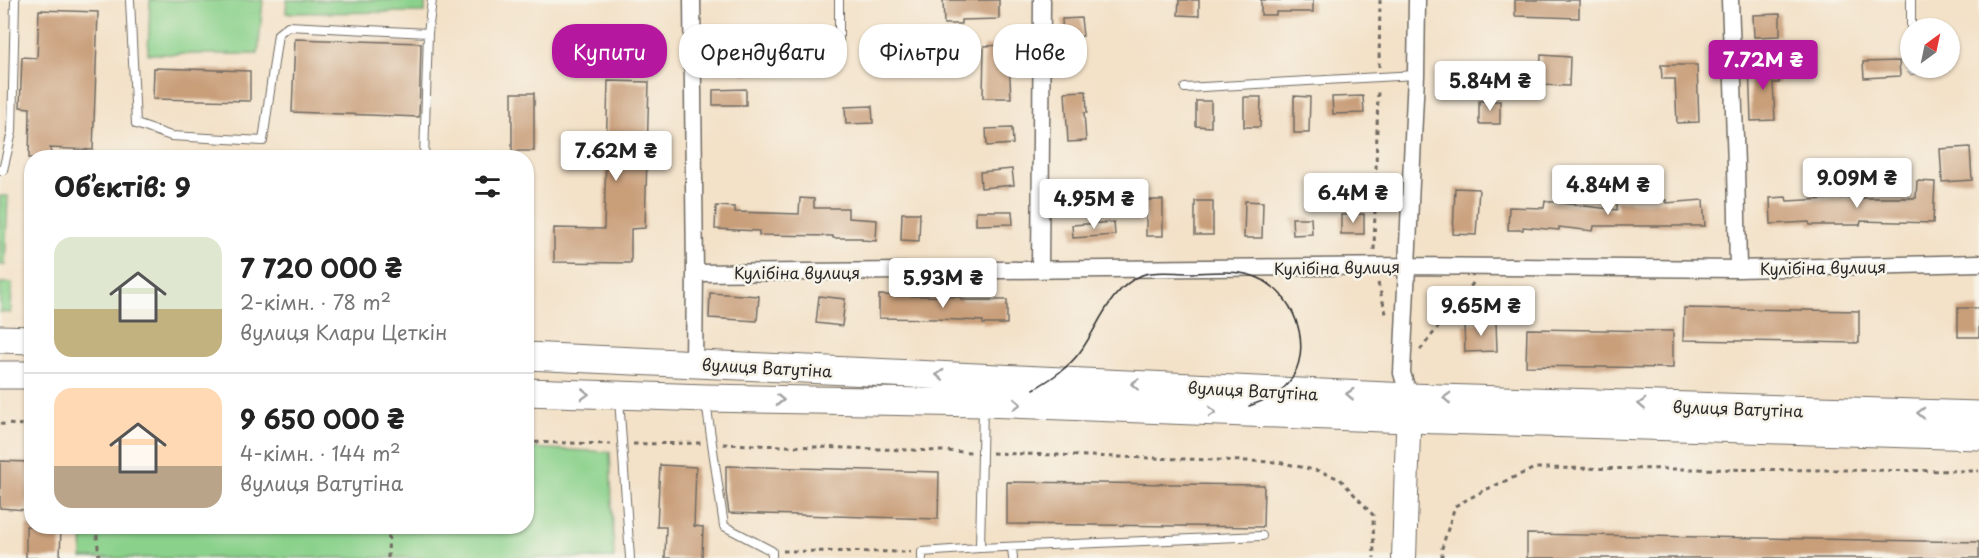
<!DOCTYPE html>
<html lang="uk">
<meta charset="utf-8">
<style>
body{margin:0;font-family:"Playpen Sans",sans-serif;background:#f6f6f6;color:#222;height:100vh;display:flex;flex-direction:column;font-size:22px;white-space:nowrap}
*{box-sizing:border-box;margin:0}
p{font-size:20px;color:#767676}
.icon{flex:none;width:33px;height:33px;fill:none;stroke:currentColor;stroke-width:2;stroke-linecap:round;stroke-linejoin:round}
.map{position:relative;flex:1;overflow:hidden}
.details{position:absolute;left:24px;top:150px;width:510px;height:384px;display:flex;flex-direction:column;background:#fff;border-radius:24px;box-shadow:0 2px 4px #0004}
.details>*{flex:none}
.banner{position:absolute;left:552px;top:24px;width:570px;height:54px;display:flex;gap:12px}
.needle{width:39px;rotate:33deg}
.tools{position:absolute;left:1900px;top:18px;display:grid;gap:12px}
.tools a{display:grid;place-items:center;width:60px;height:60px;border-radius:50%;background:#fff;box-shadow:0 2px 4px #0004;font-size:30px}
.price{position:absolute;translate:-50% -51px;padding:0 14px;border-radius:6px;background:#fff;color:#222;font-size:20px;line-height:39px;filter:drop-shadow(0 2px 3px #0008)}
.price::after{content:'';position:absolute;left:50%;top:36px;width:18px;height:14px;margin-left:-9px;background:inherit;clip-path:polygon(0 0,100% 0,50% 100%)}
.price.selected{background:#b5179e;color:#fff}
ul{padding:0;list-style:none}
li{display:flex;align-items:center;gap:18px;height:150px;padding:0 30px}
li+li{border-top:2px solid #e0e0e0}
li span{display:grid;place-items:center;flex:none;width:168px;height:120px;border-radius:18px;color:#555}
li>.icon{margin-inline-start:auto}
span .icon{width:72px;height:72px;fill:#fffc;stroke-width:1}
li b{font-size:26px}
h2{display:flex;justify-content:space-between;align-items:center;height:72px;padding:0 30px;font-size:26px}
.pill{padding:0 21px;border-radius:24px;background:#fff;box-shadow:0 2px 4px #0004;font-size:21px;line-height:54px}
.pill.selected{background:#b5179e;color:#fff}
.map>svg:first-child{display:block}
.green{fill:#8ad18b;stroke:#5a7e5b;stroke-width:1.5}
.building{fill:#c99f7a}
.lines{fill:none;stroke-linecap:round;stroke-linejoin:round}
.lane-casing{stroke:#716b62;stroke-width:10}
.street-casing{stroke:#716b62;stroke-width:19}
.secondary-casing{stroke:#716b62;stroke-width:26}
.primary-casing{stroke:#716b62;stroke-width:29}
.path{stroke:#716b62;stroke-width:3;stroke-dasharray:4.5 4.5;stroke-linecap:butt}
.lane{stroke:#fff;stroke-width:8}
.street{stroke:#fff;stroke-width:16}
.secondary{stroke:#fff;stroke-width:24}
.primary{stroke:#fff;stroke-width:27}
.tram{stroke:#2b2b2b;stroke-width:1.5}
.oneway{stroke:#a0a0a0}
.labels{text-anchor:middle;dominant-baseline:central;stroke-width:5;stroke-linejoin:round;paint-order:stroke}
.street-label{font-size:16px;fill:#2b2b2b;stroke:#f7f3e8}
</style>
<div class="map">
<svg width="1979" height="558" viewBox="0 0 1979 558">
<rect width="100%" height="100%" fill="#f7f3e8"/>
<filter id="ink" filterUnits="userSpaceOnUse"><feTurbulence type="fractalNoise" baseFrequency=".0167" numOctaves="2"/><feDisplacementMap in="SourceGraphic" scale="12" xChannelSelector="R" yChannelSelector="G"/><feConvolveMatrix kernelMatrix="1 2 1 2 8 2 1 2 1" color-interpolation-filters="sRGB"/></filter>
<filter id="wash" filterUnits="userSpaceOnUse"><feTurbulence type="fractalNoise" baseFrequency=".008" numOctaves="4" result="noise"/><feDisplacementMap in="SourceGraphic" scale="24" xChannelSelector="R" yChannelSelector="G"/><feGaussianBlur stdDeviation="1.35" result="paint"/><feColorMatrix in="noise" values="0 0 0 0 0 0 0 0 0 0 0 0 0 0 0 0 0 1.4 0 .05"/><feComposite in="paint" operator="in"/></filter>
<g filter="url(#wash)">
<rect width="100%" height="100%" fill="#f3e1c8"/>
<path class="green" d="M 150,0 L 263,0 L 258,54 L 148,54 Z
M 287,0 L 425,0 L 425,12 L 286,13 Z
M 0,196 L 8,196 L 5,265 L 0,265 Z
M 0,283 L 12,283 L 11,313 L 0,312 Z
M 527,448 L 610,452 L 614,558 L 82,558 L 83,527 L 526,526 Z"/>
<g id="blocks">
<path class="building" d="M 943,0 L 999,0 L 999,19 L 961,20 L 961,24 L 944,24 Z
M 1179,0 L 1199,0 L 1199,16 L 1178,15 Z
M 1261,0 L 1313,0 L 1313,12 L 1276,12 L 1276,15 L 1261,15 Z
M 1515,0 L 1579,0 L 1579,18 L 1515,16 Z
M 39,10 L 98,12 L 93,150 L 50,148 L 52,158 L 29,158 L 30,108 L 20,107 L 22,57 L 37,58 Z
M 1780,14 L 1780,36 L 1754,37 L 1753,15 Z
M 1081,18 L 1083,36 L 1063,38 L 1062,19 Z
M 747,31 L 748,46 L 708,47 L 707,32 Z
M 295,39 L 421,43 L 419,117 L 292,112 Z
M 1008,45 L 1011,98 L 983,98 L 984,46 Z
M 1541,55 L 1570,57 L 1569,86 L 1540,85 Z
M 776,60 L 776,73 L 743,75 L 742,61 Z
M 1899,61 L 1900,76 L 1864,78 L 1863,62 Z
M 1749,64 L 1778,64 L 1779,83 L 1773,83 L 1775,120 L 1751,121 Z
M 1661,65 L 1697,65 L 1699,122 L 1677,123 L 1675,79 L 1662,79 Z
M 154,68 L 250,71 L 250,101 L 153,99 Z
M 608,81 L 649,82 L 645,228 L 631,229 L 631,263 L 554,262 L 554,228 L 604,229 Z
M 746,89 L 746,105 L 713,105 L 713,90 Z
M 1086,91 L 1087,113 L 1084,113 L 1086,141 L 1068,142 L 1065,92 Z
M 512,93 L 534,93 L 534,151 L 512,151 Z
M 1294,96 L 1310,97 L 1309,133 L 1294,133 Z
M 1363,96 L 1364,113 L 1333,114 L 1332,97 Z
M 1244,97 L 1261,97 L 1260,127 L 1244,127 Z
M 1196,101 L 1211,101 L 1211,127 L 1196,126 Z
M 1479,101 L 1500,101 L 1500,124 L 1479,124 Z
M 872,106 L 873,123 L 846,124 L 845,107 Z
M 1012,128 L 1013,144 L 987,146 L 986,129 Z
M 1970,147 L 1972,180 L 1942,182 L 1940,149 Z
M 1012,169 L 1014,185 L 981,188 L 980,172 Z
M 1917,181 L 1935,182 L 1933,223 L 1861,221 L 1860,225 L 1810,225 L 1809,222 L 1771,224 L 1770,198 L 1786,197 L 1787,201 L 1846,198 L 1916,198 Z
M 1455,188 L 1479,189 L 1476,235 L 1453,234 Z
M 800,198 L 814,199 L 814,208 L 848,208 L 848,218 L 877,220 L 876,241 L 862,240 L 862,238 L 833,238 L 833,236 L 759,235 L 759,231 L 715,229 L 716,206 L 735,207 L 735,212 L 799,214 Z
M 1146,200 L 1163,200 L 1163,236 L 1146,236 Z
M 1666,200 L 1666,203 L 1703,200 L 1705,226 L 1594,226 L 1593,231 L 1559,227 L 1559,230 L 1523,227 L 1523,230 L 1508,230 L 1509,207 L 1544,208 L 1545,201 L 1617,210 L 1617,201 L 1651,202 L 1650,201 Z
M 1195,201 L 1213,201 L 1213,235 L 1195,235 Z
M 1245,201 L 1263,202 L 1262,238 L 1244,238 Z
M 976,211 L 1012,211 L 1013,224 L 976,225 Z
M 902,213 L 920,213 L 919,241 L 901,240 Z
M 1364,214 L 1364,234 L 1341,234 L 1341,215 Z
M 1292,218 L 1311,218 L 1312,234 L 1293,235 Z
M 1114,222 L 1115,235 L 1073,238 L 1072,225 Z
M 710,293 L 759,296 L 757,321 L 709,318 Z
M 879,295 L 961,297 L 961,300 L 1007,300 L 1007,324 L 983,324 L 983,321 L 936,319 L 879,318 Z
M 819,296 L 845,299 L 842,326 L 816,323 Z
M 1684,308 L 1859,311 L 1859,343 L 1683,340 Z
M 1958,308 L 1979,308 L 1979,337 L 1958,337 Z
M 1496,322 L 1497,351 L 1465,352 L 1464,324 Z
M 1527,329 L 1673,331 L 1673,368 L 1526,366 Z
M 0,461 L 29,462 L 26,510 L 0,508 Z
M 660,465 L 696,467 L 694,526 L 703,527 L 702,558 L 665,558 L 666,527 L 657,527 Z
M 726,466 L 939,472 L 938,519 L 729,513 L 726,492 Z
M 1007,482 L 1264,485 L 1263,527 L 1007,524 Z
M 26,526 L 61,526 L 60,558 L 26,558 Z
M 1527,534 L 1979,542 L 1979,558 L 1527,558 Z"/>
</g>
</g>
<g filter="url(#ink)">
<use href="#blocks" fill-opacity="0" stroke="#716b62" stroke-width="1.5"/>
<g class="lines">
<g class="lane-casing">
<path id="lane" d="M 130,0 L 136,124 L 171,136 L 263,141 L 278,34 L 288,26 L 428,33
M 839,0 L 839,41
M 1911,0 L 1911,28
M 1912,68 L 1912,70
M 1185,88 L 1416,75
M 424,158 L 428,33 L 432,0
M 0,170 L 3,170 L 12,132 L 15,0
M 619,398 L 630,558
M 706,402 L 724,526 L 772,551 L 772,558
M 980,548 L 1262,536
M 1012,548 L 1013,558
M 922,558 L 922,552 L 980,548 L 983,406"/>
</g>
<g class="street-casing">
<path id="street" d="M 692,0 L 695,273 L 694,363
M 1730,0 L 1736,165 L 1738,269
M 1040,270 L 1042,0
M 695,273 L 1406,266 L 1738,269 L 1979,263
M 1409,397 L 1402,373 L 1416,75 L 1417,0"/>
</g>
<g class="secondary-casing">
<path id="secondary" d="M 1404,558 L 1409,401"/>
</g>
<g class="primary-casing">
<path id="primary" d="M 0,339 L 32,340
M 526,356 L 1409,397 L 1979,415
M 0,375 L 32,375
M 526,392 L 706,398 L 983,403 L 1408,419 L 1979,436"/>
</g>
<path class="path" d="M 1379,67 L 1380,0
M 1374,250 L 1378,89
M 1378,283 L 1387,317
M 1420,350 L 1474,282
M 0,424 L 32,425
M 526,442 L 611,444
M 633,444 L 701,443
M 723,444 L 971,452
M 992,453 L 1278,462 L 1319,471 L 1340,479 L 1373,515 L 1374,558
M 96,526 L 99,558
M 783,551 L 911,552
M 388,558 L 389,526
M 1442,558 L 1442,548 L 1455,506 L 1485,490 L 1535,468 L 1979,471"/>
<use href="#lane" class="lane"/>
<use href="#street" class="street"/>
<use href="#secondary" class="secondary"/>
<use href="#primary" class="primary"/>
<path class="tram" d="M 1034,389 C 1051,379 1068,368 1080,352 C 1099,326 1109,289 1142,275 C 1154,270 1174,273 1188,273 C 1210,273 1235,269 1256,277 C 1292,291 1313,342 1293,376 C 1284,393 1266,400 1249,406"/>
</g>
<defs><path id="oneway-chevron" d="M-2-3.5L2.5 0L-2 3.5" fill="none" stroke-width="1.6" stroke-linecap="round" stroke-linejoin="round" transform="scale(1.5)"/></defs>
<g class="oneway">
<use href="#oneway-chevron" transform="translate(940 375) rotate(-177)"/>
<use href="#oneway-chevron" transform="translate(1135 384) rotate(-177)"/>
<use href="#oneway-chevron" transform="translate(585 394) rotate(2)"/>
<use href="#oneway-chevron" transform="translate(1350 394) rotate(-177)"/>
<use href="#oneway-chevron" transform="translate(1447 398) rotate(-178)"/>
<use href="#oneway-chevron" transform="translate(780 400) rotate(1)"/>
<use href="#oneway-chevron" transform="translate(1017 404) rotate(2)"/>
<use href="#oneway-chevron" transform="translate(1642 404) rotate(-178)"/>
<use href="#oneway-chevron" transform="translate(1212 412) rotate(2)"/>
<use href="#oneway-chevron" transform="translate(1921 413) rotate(-178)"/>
</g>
</g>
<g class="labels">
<g class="street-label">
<text transform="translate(1337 267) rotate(-1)">Кулібіна вулиця</text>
<text transform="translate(1823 267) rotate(-1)">Кулібіна вулиця</text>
<text x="797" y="272">Кулібіна вулиця</text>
<text transform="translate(767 367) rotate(3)">вулиця Ватутіна</text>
<text transform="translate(1253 390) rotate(3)">вулиця Ватутіна</text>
<text transform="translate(1738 408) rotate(2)">вулиця Ватутіна</text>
</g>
</g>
</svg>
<div class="tools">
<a><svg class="needle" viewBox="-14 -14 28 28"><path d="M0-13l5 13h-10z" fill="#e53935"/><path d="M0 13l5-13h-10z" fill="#767676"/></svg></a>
</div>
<b class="price selected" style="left:1763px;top:91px">7.72M ₴</b>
<b class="price" style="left:1490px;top:112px">5.84M ₴</b>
<b class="price" style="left:616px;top:182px">7.62M ₴</b>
<b class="price" style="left:1857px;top:209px">9.09M ₴</b>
<b class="price" style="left:1608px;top:216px">4.84M ₴</b>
<b class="price" style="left:1353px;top:224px">6.4M ₴</b>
<b class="price" style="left:1094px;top:230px">4.95M ₴</b>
<b class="price" style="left:943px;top:309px">5.93M ₴</b>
<b class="price" style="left:1481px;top:337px">9.65M ₴</b>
<div class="banner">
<a class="pill selected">Купити</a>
<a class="pill">Орендувати</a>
<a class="pill">Фільтри</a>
<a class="pill">Нове</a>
</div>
<section class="details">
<h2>Об’єктів: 9<svg class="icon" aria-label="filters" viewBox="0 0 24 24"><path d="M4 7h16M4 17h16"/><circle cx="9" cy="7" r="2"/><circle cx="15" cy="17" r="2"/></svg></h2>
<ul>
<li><span style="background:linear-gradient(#dfe7d0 60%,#c2b280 0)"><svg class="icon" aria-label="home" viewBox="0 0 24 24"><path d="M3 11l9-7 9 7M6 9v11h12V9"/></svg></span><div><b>7 720 000 ₴</b><p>2-кімн. · 78 m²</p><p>вулиця Клари Цеткін</p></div></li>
<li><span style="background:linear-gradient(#ffd9b3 65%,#b9a48a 0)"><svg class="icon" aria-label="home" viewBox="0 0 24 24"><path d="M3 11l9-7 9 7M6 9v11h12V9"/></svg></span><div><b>9 650 000 ₴</b><p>4-кімн. · 144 m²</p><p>вулиця Ватутіна</p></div></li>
</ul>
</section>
</div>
